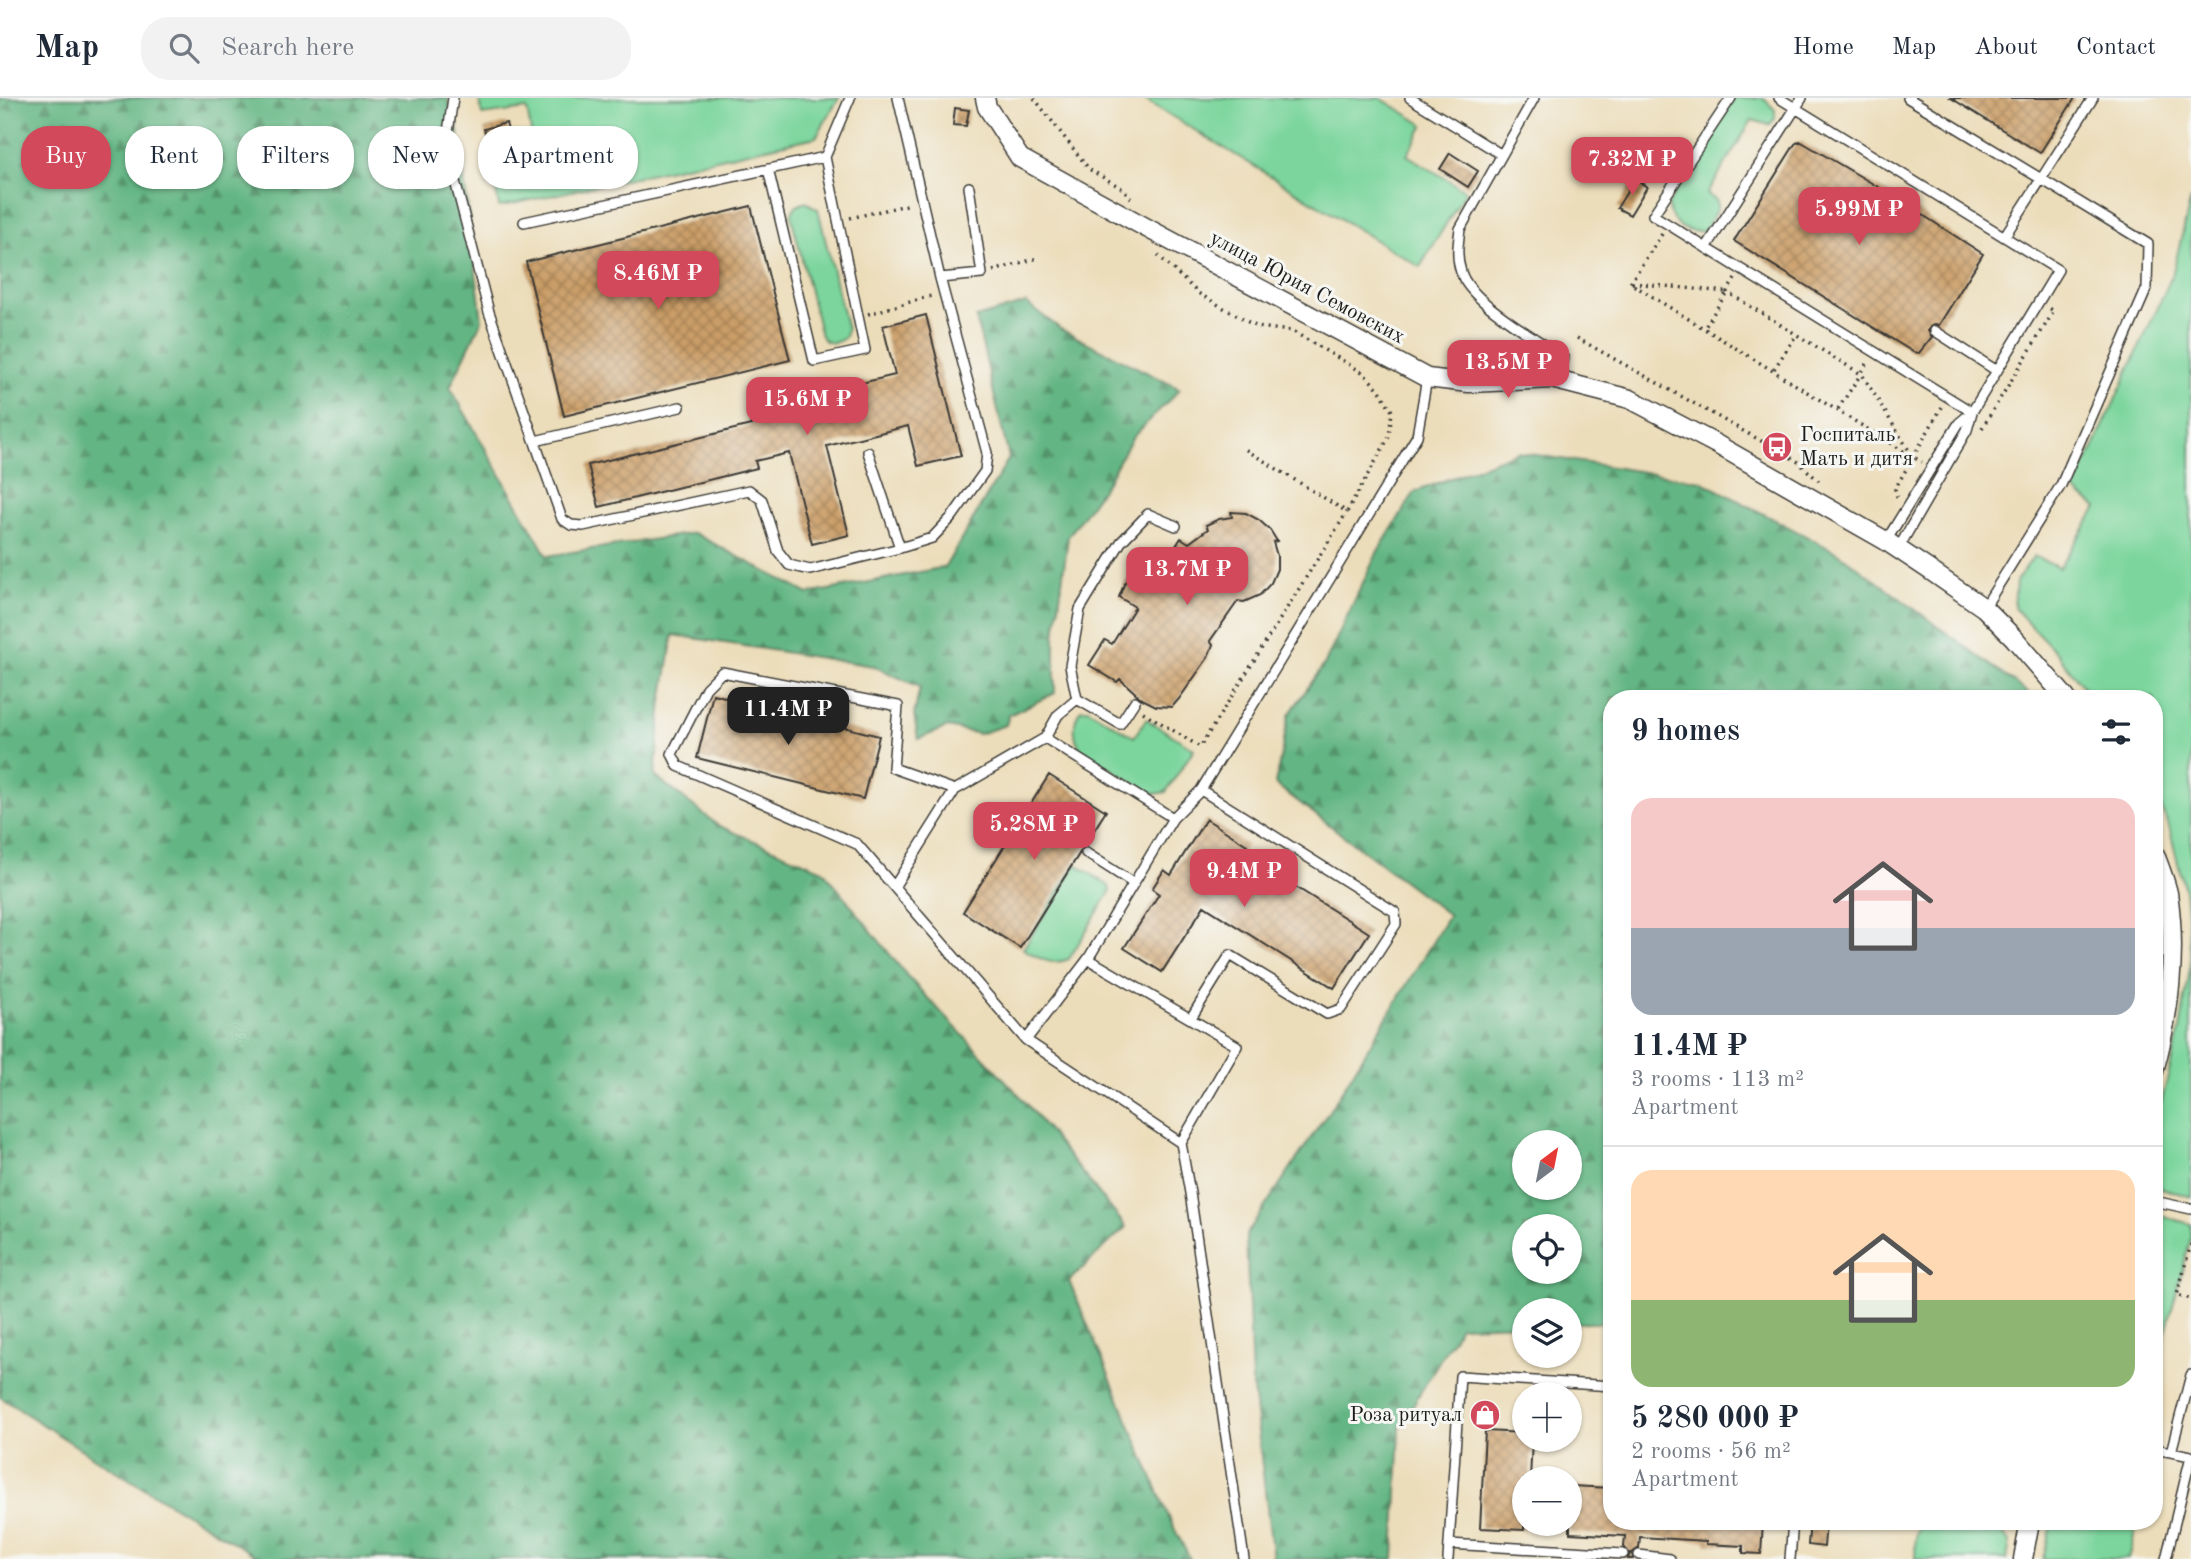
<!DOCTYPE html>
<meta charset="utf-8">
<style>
body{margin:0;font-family:"Old Standard TT",serif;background:#f2f2f3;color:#1f2937;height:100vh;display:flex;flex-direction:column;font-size:26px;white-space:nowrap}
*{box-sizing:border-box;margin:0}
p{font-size:23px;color:#747a83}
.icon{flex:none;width:38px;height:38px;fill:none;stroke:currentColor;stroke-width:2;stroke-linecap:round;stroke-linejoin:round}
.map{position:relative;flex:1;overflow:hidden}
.sheet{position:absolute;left:1603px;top:592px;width:560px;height:840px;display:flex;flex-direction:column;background:#fff;border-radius:28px;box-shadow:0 2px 5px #0004}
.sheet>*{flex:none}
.banner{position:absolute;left:21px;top:28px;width:665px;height:63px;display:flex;gap:14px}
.needle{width:46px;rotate:32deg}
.tools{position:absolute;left:1512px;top:1032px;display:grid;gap:14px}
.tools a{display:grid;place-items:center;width:70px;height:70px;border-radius:50%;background:#fff;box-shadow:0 2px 5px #0004;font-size:35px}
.price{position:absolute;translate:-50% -60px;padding:0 16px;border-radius:14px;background:#d1495b;color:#fff;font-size:23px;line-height:46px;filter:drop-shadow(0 2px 4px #0008)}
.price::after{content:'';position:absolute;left:50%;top:42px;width:21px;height:16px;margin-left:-10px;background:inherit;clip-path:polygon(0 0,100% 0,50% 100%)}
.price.selected{background:#222;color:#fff}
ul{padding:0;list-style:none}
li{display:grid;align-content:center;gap:14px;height:371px;padding:0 28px}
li+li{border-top:2px solid #e0e1e3}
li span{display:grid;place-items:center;height:217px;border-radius:21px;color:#555}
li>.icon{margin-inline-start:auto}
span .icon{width:126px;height:126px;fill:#fffc;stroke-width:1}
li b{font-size:30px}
h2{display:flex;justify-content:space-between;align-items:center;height:84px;padding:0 28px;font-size:30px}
.chip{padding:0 24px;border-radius:28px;background:#fff;box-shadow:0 2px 5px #0004;font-size:24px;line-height:63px}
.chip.selected{background:#d1495b;color:#fff}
header{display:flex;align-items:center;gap:42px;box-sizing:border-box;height:98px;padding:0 35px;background:#fff;border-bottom:2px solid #e0e1e3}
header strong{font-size:33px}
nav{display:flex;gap:38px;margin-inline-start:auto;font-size:24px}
.search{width:490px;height:63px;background:#f2f2f3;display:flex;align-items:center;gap:18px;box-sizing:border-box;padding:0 24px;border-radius:28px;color:#747a83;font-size:26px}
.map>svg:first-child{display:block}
.green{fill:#7bd59c;stroke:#4c785c;stroke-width:2}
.forest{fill:url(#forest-firs);stroke:#406950;stroke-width:2;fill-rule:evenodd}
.building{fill:url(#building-cross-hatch)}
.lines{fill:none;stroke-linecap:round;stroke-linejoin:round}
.lane-casing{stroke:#3b3934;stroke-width:12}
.street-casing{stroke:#3b3934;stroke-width:21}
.path{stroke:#3b3934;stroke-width:3.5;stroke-dasharray:2 5;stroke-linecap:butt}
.lane{stroke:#fff;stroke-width:9}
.street{stroke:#fff;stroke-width:18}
.labels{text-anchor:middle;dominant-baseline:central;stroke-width:6;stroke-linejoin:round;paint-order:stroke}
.street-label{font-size:21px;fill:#1c1c1c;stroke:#f6f6f2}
.poi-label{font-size:21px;fill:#1c1c1c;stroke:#f6f6f2;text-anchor:start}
</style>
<header>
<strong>Map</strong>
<div class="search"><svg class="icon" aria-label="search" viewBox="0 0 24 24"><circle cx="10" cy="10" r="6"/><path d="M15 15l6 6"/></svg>Search here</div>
<nav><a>Home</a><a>Map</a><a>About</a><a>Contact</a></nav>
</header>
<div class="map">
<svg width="2191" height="1461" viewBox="0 0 2191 1461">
<defs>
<pattern id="forest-firs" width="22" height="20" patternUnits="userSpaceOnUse" patternTransform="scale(1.75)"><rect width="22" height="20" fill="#64b684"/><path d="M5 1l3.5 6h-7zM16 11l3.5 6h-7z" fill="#52936b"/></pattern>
<pattern id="building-cross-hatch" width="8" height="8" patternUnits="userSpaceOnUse" patternTransform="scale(1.75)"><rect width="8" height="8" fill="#cb9e67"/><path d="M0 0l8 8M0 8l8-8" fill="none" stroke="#a48054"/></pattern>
</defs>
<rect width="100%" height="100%" fill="#f6f6f2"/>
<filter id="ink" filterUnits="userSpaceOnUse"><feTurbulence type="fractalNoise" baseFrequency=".0143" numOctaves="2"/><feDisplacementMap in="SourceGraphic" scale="14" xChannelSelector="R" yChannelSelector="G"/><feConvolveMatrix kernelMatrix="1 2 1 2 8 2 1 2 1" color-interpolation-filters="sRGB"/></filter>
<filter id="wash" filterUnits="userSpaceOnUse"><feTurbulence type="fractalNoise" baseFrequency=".00686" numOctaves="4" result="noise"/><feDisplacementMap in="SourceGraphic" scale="28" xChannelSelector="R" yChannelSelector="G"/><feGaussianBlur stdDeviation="1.57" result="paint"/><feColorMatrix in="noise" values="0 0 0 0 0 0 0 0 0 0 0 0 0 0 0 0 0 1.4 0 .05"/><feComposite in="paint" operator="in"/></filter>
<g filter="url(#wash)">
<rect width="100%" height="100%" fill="#ecddba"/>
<path class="green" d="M 479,0 L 839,0 L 816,39 L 499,109 L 495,86 L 539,79 L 527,11 L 482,17 Z
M 1142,0 L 1380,0 L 1424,27 L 1407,57 L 1466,93 L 1420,169 Z
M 1734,0 L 1763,0 L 1775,12 L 1775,21 L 1769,27 L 1752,22 L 1707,96 L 1717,103 L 1717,111 L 1705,132 C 1687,138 1667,124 1669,105 Z
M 2191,100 L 2191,1099 L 2154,1088 L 2154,1032 L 2180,932 L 2191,863 L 2185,793 L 2168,725 L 2154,697 L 2154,600 L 2092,600 L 2055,553 L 2014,510 L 2016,483 L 2034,458 L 2059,470 L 2097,410 L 2074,392 L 2172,178 Z
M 805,104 L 818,111 L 847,232 L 844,240 C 836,246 827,247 821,238 L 791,117 L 795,109 Z
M 1081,611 L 1088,611 L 1134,639 L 1146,621 L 1194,651 L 1166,694 L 1155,696 L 1145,692 L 1081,652 C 1073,639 1072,623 1081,611 Z
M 1076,766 L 1109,788 L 1110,794 L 1069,861 C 1050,869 1039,860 1023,851 Z
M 2154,1116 L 2191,1126 L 2191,1139 L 2154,1279 Z
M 1925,1423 L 1987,1427 L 2000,1432 L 2010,1444 L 2007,1461 L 1915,1461 C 1916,1448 1913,1431 1925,1423 Z
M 2052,1423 L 2138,1423 L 2128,1461 L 2043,1461 Z"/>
<path class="forest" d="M 0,0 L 447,0 L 457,25 L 482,222 L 450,289 L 547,458 L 694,435 L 808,496 L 945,469 L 1009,360 L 976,220 L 1026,205 L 1062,232 L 1180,291 L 1132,340 L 1107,384 L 1068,439 L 1055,538 L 1055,595 L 1009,617 L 1006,627 L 979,636 L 948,629 L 918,641 L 914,617 L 920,589 L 873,568 L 673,537 L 662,604 L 655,678 L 719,728 L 823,772 L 908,879 L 1021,999 L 1126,1129 L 1069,1183 L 1171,1424 L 1190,1461 L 261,1461 L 96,1361 L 0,1299 Z
M 1517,354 L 1701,383 L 1840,456 L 2035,600 L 1612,600 L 1612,1225 L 1570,1225 L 1570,1213 L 1524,1213 L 1524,1226 L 1460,1228 L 1400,1329 L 1394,1461 L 1273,1461 L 1252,1282 L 1246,1137 L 1337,1001 L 1449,817 L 1275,686 L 1289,617 L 1325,565 L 1378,453 L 1415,394 ZM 1524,1045 L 1570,1045 L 1570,1090 L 1524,1090 ZM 1524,1129 L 1570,1129 L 1570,1174 L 1524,1174 Z"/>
<g id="blocks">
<path class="building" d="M 1951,0 L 2075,0 L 2040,55 Z
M 955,10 L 969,12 L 966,28 L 953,27 Z
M 506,25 L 515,58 L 494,64 L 484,31 Z
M 1800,43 L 1892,97 L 1983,156 L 1939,227 L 1935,226 L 1930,229 L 1928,233 L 1932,239 L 1919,255 L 1913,254 L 1734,143 L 1795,46 Z
M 1450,55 L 1478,73 L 1468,89 L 1440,71 Z
M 1635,81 L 1647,89 L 1630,117 L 1617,110 Z
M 751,108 L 790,262 L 564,318 L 526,164 Z
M 926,217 L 961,358 L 918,368 L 908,328 L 827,348 L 849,437 L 812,446 L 789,355 L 755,363 L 757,370 L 599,409 L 588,367 L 751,327 L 750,321 L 779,314 L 780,317 L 831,305 L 828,293 L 895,277 L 883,228 Z
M 1231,414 L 1246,415 L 1259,422 L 1270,432 L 1277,443 L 1273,444 L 1277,458 L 1277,471 L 1271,485 L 1260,497 L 1244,504 L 1238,503 L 1210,543 L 1213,547 L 1207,561 L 1179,601 L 1172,609 L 1156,608 L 1142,601 L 1120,581 L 1117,584 L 1089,567 L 1105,542 L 1112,546 L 1135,509 L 1119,499 L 1125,484 L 1137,473 L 1153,483 L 1181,440 L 1189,445 L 1208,431 L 1206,427 L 1219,421 L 1232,419 Z
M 713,596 L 879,638 L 863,701 L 697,660 Z
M 1049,677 L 1106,713 L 1020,850 L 963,814 Z
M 1206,721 L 1247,747 L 1242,755 L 1369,835 L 1334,890 L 1204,808 L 1162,874 L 1124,850 L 1159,796 L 1152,791 L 1164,772 L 1171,777 Z
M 1485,1333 L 1524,1335 L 1524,1342 L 1532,1342 L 1530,1381 L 1524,1381 L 1524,1432 L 1480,1430 Z
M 1570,1388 L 1612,1390 L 1612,1423 L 1750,1423 L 1763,1425 L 1761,1456 L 1743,1455 L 1743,1448 L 1706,1446 L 1706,1443 L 1640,1439 L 1639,1450 L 1632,1455 L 1633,1461 L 1628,1461 L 1630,1456 L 1624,1449 L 1625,1438 L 1570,1435 Z
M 1810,1423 L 1826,1424 L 1824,1449 L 1808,1447 Z"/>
</g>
</g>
<g filter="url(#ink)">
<use href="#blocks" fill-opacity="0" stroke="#3b3934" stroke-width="2"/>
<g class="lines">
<g class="lane-casing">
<path id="lane" d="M 453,0 L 448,34 L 455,83 L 489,214 L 562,421 L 571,427 L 583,428 L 749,392 L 762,402 L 778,453 L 789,467 L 810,472 L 900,450 L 932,440 L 952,419 L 985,373 L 987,355 L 940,180 L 898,0
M 1410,0 L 1502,57
M 1534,0 L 1460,131 C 1458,146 1456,159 1461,174 C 1470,205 1538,240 1564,261 L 1552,281
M 1731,0 L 1653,117 L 1972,314
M 1779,0 L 2058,172 L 1972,314 L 1967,332 L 1898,451
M 1908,0 L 2148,146 L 2147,190 L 2061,387 L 1984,510
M 768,71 L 814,263 L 865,252 L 825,59 L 850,0
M 524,124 L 825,59
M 2004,139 L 2093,0
M 1706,150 L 1802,0
M 940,180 L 982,176 L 969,89
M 1935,233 L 1997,273
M 535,343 L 680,309
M 868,354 L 900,450
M 1886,443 L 1959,325 L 1971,315
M 1077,601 L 1120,626 L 1135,603
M 955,692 L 893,670 L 898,608 L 722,574 L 706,590 L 672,656 L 678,668 L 857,746 L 1026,942
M 1173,720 L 1045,640 L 1058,617 L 1077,601 L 1070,568 L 1080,511 L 1121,444 L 1148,416 L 1176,428
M 1086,755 L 1133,785
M 894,789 L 955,692 L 1045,640
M 1088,861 L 1237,948 L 1181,1045
M 1191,920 L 1230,857 L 1327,916 L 1341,911 L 1396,826 L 1395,814 L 1201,692
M 2154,1103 L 2191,1111
M 2154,1351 L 2171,1354 L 2191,1277
M 1449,1446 L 1623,1456
M 1639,1457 L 1670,1461
M 1244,1461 L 1190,1095 L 1181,1045 L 1026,942 L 1088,861 L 1173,720 L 1201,692 L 1417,338 L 1427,280
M 1448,1461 L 1460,1278 L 1612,1288
M 1790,1461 L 1793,1423
M 2166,1461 L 2191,1358 L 2171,1354"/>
</g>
<g class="street-casing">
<path id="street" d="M 985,0 L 987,9 L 1020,60 L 1145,129 L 1427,280 L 1469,285 L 1552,281 L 1630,301 L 1716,346 L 1886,443 L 1928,471 L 1984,510 L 2014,540 L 2066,600
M 2154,754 C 2159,767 2165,782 2168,795 C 2177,855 2170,915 2154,973
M 2023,1461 L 2030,1423"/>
</g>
<path class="path" d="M 1034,0 L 1089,71 L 1123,91 L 1131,100
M 850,120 L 911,106
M 1662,136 L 1630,185 L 1913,359 L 1895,391 L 1897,399
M 1158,157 L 1198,195 L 1257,229 L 1292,233 L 1362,274 L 1379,291 L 1392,313 L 1389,339 L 1347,414 L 1243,350
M 993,173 L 1038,160
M 1735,181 L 1727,194 L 1861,276 L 1868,264
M 1632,185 L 1727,194 L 1705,229
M 868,216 L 931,198
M 1577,240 L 1797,363 L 1819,383
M 1774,271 L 1797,236
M 1863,278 L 1913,359 L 1922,364
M 1838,311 L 1861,276
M 1982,330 L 2054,213 L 2049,210
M 1913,359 L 1942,309
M 1143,614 L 1200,649 L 1347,414
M 2191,1146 L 2177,1197 L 2191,1201"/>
<use href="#lane" class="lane"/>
<use href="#street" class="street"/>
</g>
</g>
<defs>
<g id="bus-disc" transform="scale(1.575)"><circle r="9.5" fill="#d1495b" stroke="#f6f6f2"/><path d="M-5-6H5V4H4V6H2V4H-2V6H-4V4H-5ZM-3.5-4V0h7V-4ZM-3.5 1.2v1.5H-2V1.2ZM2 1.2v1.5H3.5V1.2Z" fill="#fff"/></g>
<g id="shop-disc" transform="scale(1.575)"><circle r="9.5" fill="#d1495b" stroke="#f6f6f2"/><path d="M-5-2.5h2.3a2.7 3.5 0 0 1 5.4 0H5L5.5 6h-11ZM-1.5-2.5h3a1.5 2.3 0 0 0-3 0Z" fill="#fff"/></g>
</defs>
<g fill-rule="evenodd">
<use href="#bus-disc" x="1777" y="349"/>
<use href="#shop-disc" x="1485" y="1317"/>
</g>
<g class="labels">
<g class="street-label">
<text transform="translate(1307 190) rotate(28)">улица Юрия Семовских</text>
</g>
<g class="poi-label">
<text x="1800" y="337">Госпиталь<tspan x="1800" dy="24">Мать и дитя</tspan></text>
<text x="1462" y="1317" text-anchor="end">Роза ритуал</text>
</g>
</g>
</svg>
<div class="tools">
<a><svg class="needle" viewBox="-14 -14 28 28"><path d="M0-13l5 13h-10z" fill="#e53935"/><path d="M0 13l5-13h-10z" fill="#747a83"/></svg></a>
<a><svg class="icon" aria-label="locate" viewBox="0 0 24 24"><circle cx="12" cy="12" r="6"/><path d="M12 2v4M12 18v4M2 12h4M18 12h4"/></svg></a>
<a><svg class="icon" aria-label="layers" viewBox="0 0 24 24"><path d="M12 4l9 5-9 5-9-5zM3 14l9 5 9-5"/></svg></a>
<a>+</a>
<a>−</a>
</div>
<b class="price" style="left:1632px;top:99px">7.32M ₽</b>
<b class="price" style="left:1859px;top:149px">5.99M ₽</b>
<b class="price" style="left:658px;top:213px">8.46M ₽</b>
<b class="price" style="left:1508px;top:302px">13.5M ₽</b>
<b class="price" style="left:807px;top:339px">15.6M ₽</b>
<b class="price" style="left:1187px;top:509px">13.7M ₽</b>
<b class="price selected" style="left:788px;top:649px">11.4M ₽</b>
<b class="price" style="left:1034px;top:764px">5.28M ₽</b>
<b class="price" style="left:1244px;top:811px">9.4M ₽</b>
<div class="banner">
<a class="chip selected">Buy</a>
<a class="chip">Rent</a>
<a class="chip">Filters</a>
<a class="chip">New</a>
<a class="chip">Apartment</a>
</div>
<section class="sheet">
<h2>9 homes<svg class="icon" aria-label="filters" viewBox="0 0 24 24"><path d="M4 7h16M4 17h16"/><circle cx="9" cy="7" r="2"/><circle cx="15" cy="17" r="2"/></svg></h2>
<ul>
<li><span style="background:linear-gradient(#f6c9c9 60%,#9aa5b1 0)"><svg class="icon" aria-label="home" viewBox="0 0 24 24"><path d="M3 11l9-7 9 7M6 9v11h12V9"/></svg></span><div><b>11.4M ₽</b><p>3 rooms · 113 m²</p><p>Apartment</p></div></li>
<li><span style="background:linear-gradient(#ffd9b3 60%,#8fb573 0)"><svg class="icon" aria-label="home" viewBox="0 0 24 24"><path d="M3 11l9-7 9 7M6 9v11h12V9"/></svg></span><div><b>5 280 000 ₽</b><p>2 rooms · 56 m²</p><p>Apartment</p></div></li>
</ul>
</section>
</div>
